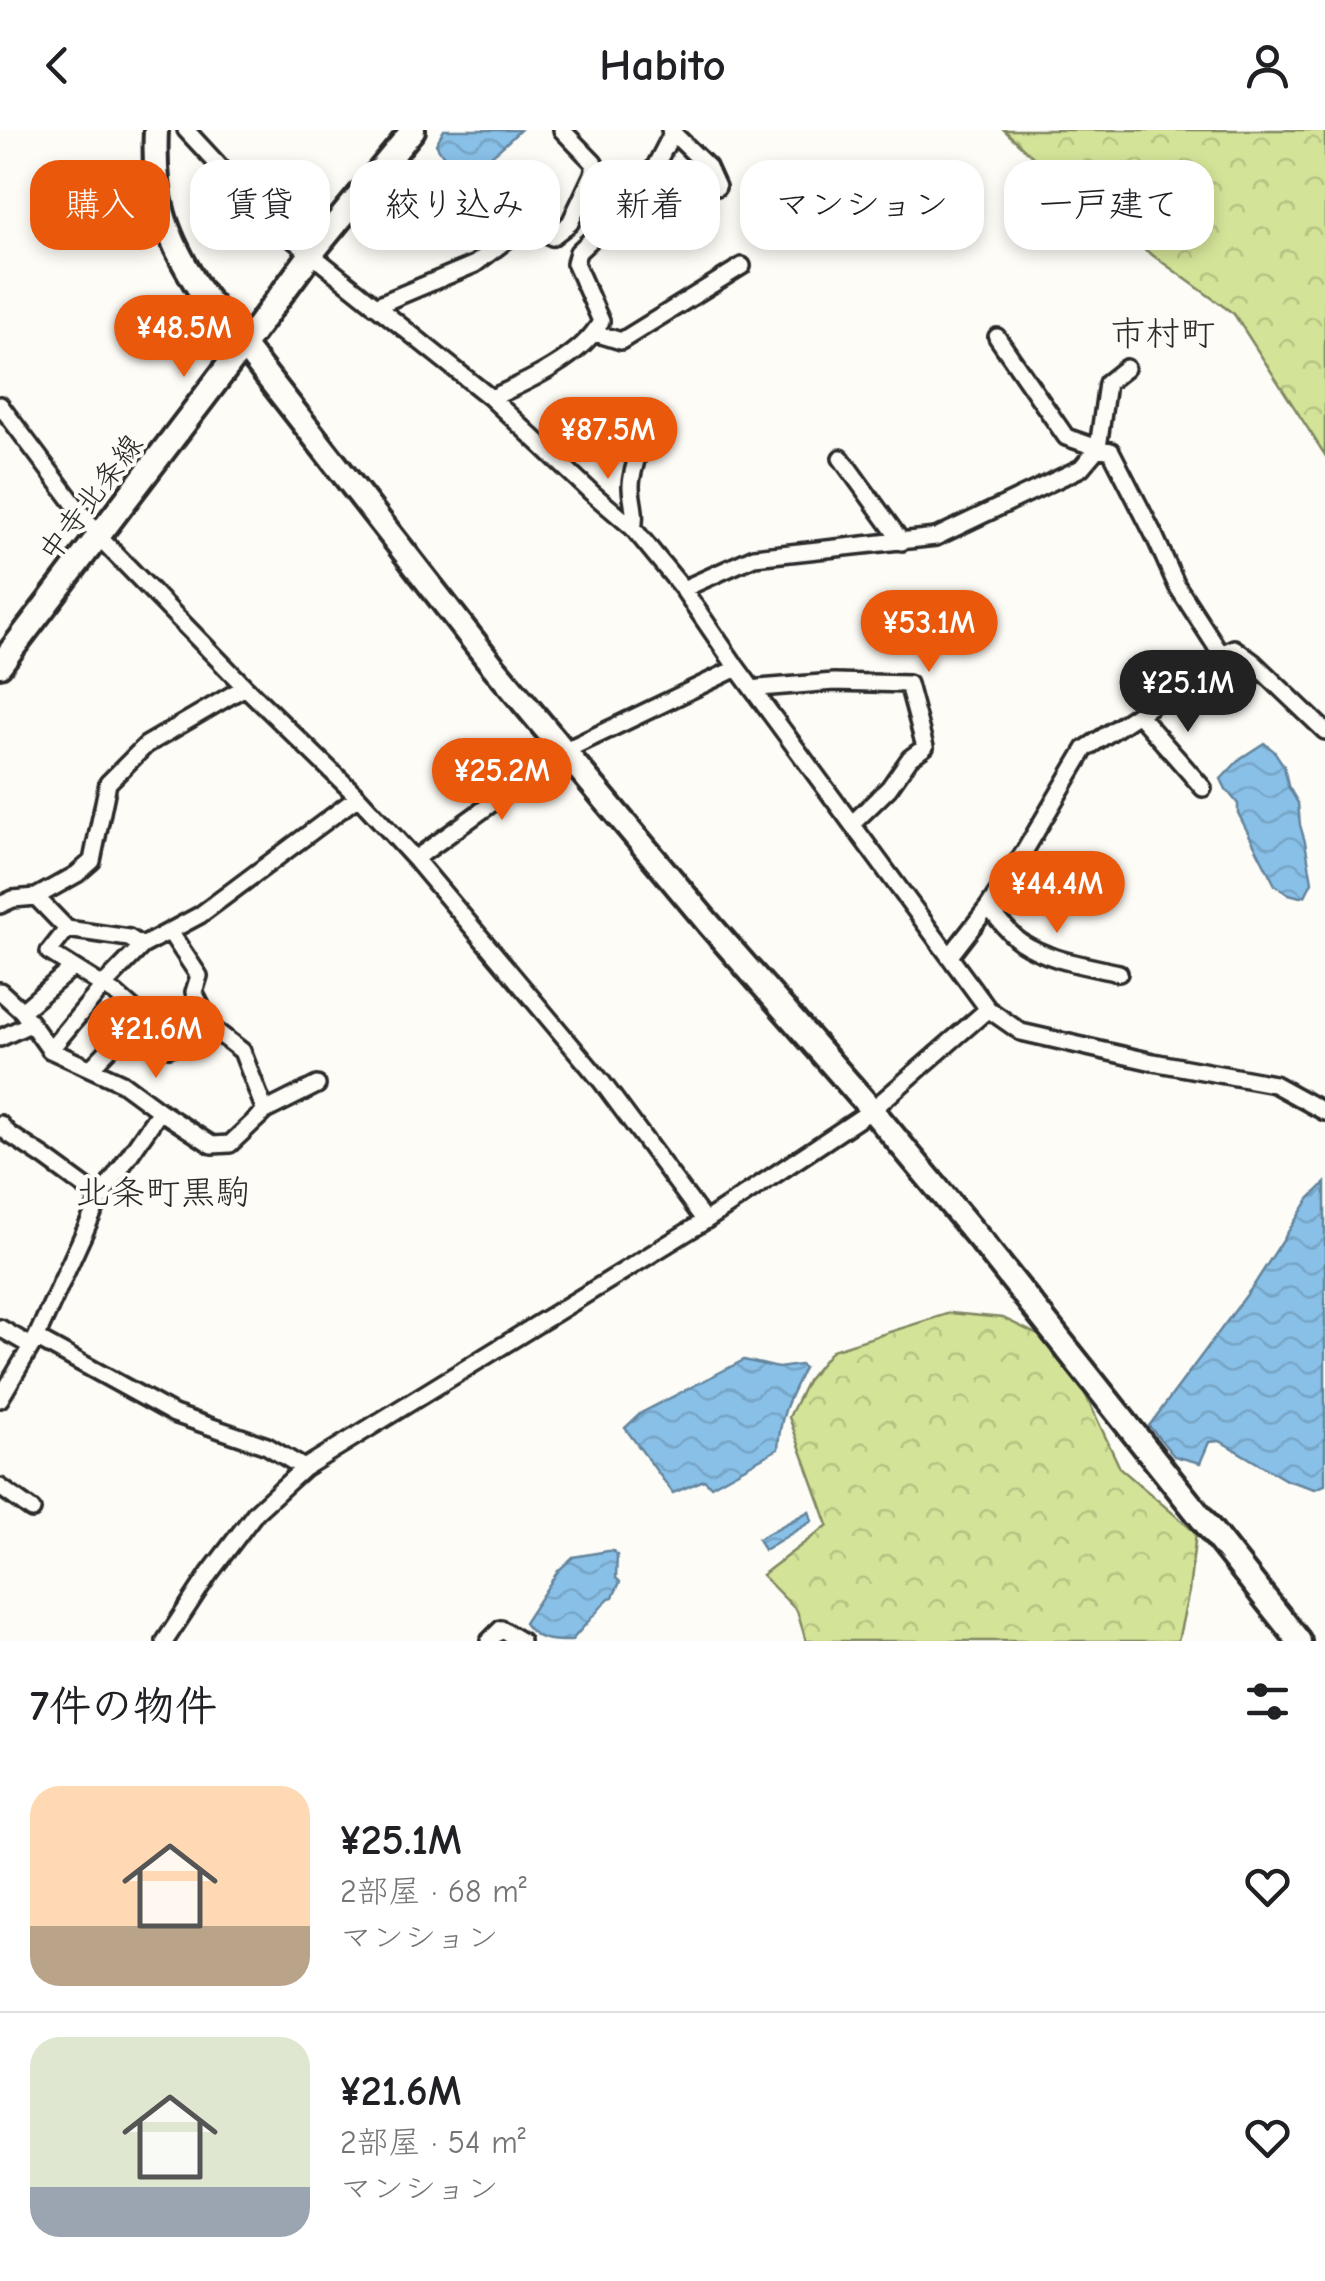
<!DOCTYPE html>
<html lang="ja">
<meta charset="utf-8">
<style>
body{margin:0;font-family:"Comic Neue","Klee One",sans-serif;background:#f2f2f2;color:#202124;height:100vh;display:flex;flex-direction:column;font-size:38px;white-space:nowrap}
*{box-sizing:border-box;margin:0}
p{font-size:32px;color:#757577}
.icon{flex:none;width:55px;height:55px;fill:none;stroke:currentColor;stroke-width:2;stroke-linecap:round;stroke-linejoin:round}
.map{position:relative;height:1511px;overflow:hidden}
.panel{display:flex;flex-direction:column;background:#fff;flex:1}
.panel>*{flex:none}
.banner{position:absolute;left:30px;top:30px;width:1265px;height:90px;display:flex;gap:20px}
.price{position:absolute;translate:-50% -85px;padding:0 22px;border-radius:35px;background:#ea580c;color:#fff;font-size:32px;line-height:65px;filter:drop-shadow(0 2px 5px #0008)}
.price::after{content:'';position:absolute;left:50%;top:60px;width:30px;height:22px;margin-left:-15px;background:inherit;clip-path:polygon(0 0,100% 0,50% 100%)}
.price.active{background:#222;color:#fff}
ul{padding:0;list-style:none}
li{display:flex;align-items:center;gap:30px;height:250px;padding:0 30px}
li+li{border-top:2px solid #e0e0e0}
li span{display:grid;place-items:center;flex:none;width:280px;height:200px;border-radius:30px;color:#555}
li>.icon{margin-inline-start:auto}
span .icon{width:120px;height:120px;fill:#fffc;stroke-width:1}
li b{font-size:42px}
h2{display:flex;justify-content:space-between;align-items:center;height:120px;padding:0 30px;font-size:42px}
.pill{padding:0 35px;border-radius:30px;background:#fff;box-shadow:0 5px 15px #0003;font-size:35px;line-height:90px}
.pill.active{background:#ea580c;color:#fff}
header{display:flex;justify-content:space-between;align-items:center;height:130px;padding:0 30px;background:#fff;font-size:45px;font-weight:600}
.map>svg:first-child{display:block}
.forest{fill:url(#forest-crowns);stroke:#7f8761;stroke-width:2.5}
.water{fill:url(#water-waves);stroke:#63849c;stroke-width:2.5}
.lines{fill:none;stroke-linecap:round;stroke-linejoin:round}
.street-casing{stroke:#2b2b2b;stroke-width:22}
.secondary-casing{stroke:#2b2b2b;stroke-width:30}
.street{stroke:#fdfcf7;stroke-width:15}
.secondary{stroke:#fdfcf7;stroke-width:22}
.labels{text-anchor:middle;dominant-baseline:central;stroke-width:8;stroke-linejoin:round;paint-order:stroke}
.street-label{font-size:30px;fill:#2b2b2b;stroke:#fdfcf7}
.quarter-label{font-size:35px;fill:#2b2b2b;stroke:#fdfcf7}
</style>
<header><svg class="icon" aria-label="back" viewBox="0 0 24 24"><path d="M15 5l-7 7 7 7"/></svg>Habito<svg class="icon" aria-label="person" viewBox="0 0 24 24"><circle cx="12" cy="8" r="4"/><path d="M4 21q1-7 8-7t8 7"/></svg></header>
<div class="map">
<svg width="1325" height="1511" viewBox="0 0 1325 1511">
<defs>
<pattern id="forest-crowns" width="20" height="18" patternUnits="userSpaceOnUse" patternTransform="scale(2.5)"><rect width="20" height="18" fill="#d3e397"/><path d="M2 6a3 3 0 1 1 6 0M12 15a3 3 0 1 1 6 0" fill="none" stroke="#b5c382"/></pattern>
<pattern id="water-waves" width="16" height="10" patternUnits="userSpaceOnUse" patternTransform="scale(2.5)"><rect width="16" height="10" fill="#89c0e7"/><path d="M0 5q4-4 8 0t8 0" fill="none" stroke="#76a5c6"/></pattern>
</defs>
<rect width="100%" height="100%" fill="#fdfcf7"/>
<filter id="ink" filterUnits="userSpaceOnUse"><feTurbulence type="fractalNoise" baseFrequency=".01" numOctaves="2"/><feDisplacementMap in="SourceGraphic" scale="20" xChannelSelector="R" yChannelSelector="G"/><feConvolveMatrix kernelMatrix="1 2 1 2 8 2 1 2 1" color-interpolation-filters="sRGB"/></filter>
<g filter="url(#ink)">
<path class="forest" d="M 1004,0 L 1325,0 L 1325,325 L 1234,184 L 1090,80 Z
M 950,1183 L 1003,1188 L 1048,1210 L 1082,1257 L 1120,1338 L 1196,1403 L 1189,1461 L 1178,1511 L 806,1511 L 797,1481 L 762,1445 L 828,1395 L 789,1287 L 807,1251 L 832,1220 Z"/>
<path class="water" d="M 444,0 L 520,0 C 496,23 460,62 436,14 Z
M 1264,613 L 1274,621 L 1284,636 L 1288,656 L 1298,673 L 1300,695 L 1305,712 L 1312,752 L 1305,766 L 1300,767 L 1289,764 L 1275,755 L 1238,683 L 1238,674 L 1226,659 L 1221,649 L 1241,628 Z
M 1325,1053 L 1325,1355 L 1315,1359 L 1286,1350 L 1220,1311 L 1209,1312 L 1200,1333 L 1174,1326 L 1149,1296 L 1254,1155 L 1309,1069 Z
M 744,1230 L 778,1238 L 800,1235 L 804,1238 C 789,1269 780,1284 778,1319 L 711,1356 L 704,1350 L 673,1363 L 625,1298 L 641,1283 Z
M 809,1381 L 812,1391 L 764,1420 L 758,1409 Z
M 608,1421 L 613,1421 L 617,1425 L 616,1448 L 620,1452 L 613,1467 L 609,1468 L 571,1511 C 550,1511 536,1511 524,1493 L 558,1441 L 573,1427 Z"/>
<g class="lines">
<g class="street-casing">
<path id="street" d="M 186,0 L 271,92 L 491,268 L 592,363 L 633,398 L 683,459 L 737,538 L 988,879 L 1021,902 L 1153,932 L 1274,954 L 1325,982
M 670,0 L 708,37 L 717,57
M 375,176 L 475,134 L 521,99 L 531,95 L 552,107 L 570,93 L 594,42 L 594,33 L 562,0
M 595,203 L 621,211 L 742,136
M 997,207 L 1066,307 L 1098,318 L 1107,253 L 1126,238
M 491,268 C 525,253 584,226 601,191 L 575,133 L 578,122 L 631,72 L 648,50 L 674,0
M 0,275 L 99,407 L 245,557 L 358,667 L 415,729 L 602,952 L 705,1091
M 841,328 L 902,412
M 633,398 C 637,383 631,371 631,356 C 631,343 638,329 639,315
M 683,459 L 754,427 L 936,407 L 1081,338 L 1098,318 L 1111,321 L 1154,405 L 1177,456 L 1221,524 L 1173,561 L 1085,619 L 1024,722 L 988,777 L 950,826
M 1221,524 L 1234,518 L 1253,532 L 1325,601
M 755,561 L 759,558 L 834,552 L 908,554 L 925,617 L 910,628 L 889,658 L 853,693
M 1138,584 L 1203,658
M 415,729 L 564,621 L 737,538
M 36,767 L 67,799 L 49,822 L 116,864 L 141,886 L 169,918 L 212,898
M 0,775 L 13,769 L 36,767 L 77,744 L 92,731 L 108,653 L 146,615 L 245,557
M 988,777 C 998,788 1008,803 1021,812 C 1050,831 1085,835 1119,843
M 67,799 L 129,808 L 142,816
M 170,802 L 199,846 L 194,862 L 212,898 L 242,921 L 265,981
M 0,861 L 22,881 L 50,920 L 122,953 L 160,981 L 212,1015 L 230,1014 L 265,981 L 317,955
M 22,881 L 72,838
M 0,908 L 30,894
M 50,920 L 104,855 L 142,816 L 200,785 L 358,667
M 91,938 L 141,886
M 0,994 L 9,1004 L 44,1027 L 100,1068
M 0,1198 L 31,1216
M 36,1208 L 174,1284 L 267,1316 L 304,1338
M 0,1269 L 36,1208 L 100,1068 L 160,981
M 0,1357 L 32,1380
M 165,1511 L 209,1444 L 256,1382 L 304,1338 L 705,1091 L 872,980 L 988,879
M 489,1511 L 501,1499 L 521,1511"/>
</g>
<g class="secondary-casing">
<path id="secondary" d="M 156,0 C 153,69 163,101 199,159 L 493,536 L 708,793 L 872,980 L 982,1112 L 1299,1511
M 0,535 L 244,215 L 311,124 L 413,0"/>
</g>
<use href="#street" class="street"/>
<use href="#secondary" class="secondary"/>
</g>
</g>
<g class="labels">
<g class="street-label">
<text transform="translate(91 368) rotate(-53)">中寺北条線</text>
</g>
<g class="quarter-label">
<text x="1163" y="203">市村町</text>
<text x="163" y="1062">北条町黒駒</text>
</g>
</g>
</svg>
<b class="price" style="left:184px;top:250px">¥48.5M</b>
<b class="price" style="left:608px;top:352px">¥87.5M</b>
<b class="price" style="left:929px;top:545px">¥53.1M</b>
<b class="price active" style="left:1188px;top:605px">¥25.1M</b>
<b class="price" style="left:502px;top:693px">¥25.2M</b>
<b class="price" style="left:1057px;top:806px">¥44.4M</b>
<b class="price" style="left:156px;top:951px">¥21.6M</b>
<div class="banner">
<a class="pill active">購入</a>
<a class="pill">賃貸</a>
<a class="pill">絞り込み</a>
<a class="pill">新着</a>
<a class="pill">マンション</a>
<a class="pill">一戸建て</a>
</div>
</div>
<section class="panel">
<h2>7件の物件<svg class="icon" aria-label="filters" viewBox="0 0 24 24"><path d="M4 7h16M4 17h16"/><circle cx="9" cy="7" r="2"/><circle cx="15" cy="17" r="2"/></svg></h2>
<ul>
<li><span style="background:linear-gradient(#ffd9b3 70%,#b9a48a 0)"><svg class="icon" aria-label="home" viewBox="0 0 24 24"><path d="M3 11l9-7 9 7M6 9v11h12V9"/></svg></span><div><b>¥25.1M</b><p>2部屋 · 68 m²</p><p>マンション</p></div><svg class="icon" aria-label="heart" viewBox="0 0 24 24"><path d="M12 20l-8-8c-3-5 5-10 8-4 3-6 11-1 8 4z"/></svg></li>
<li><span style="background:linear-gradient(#dfe7d0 75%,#9aa5b1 0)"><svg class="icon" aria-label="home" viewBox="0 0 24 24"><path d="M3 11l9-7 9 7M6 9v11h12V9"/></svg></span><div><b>¥21.6M</b><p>2部屋 · 54 m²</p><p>マンション</p></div><svg class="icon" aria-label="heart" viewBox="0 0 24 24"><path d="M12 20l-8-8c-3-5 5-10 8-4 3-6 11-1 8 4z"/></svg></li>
</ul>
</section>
